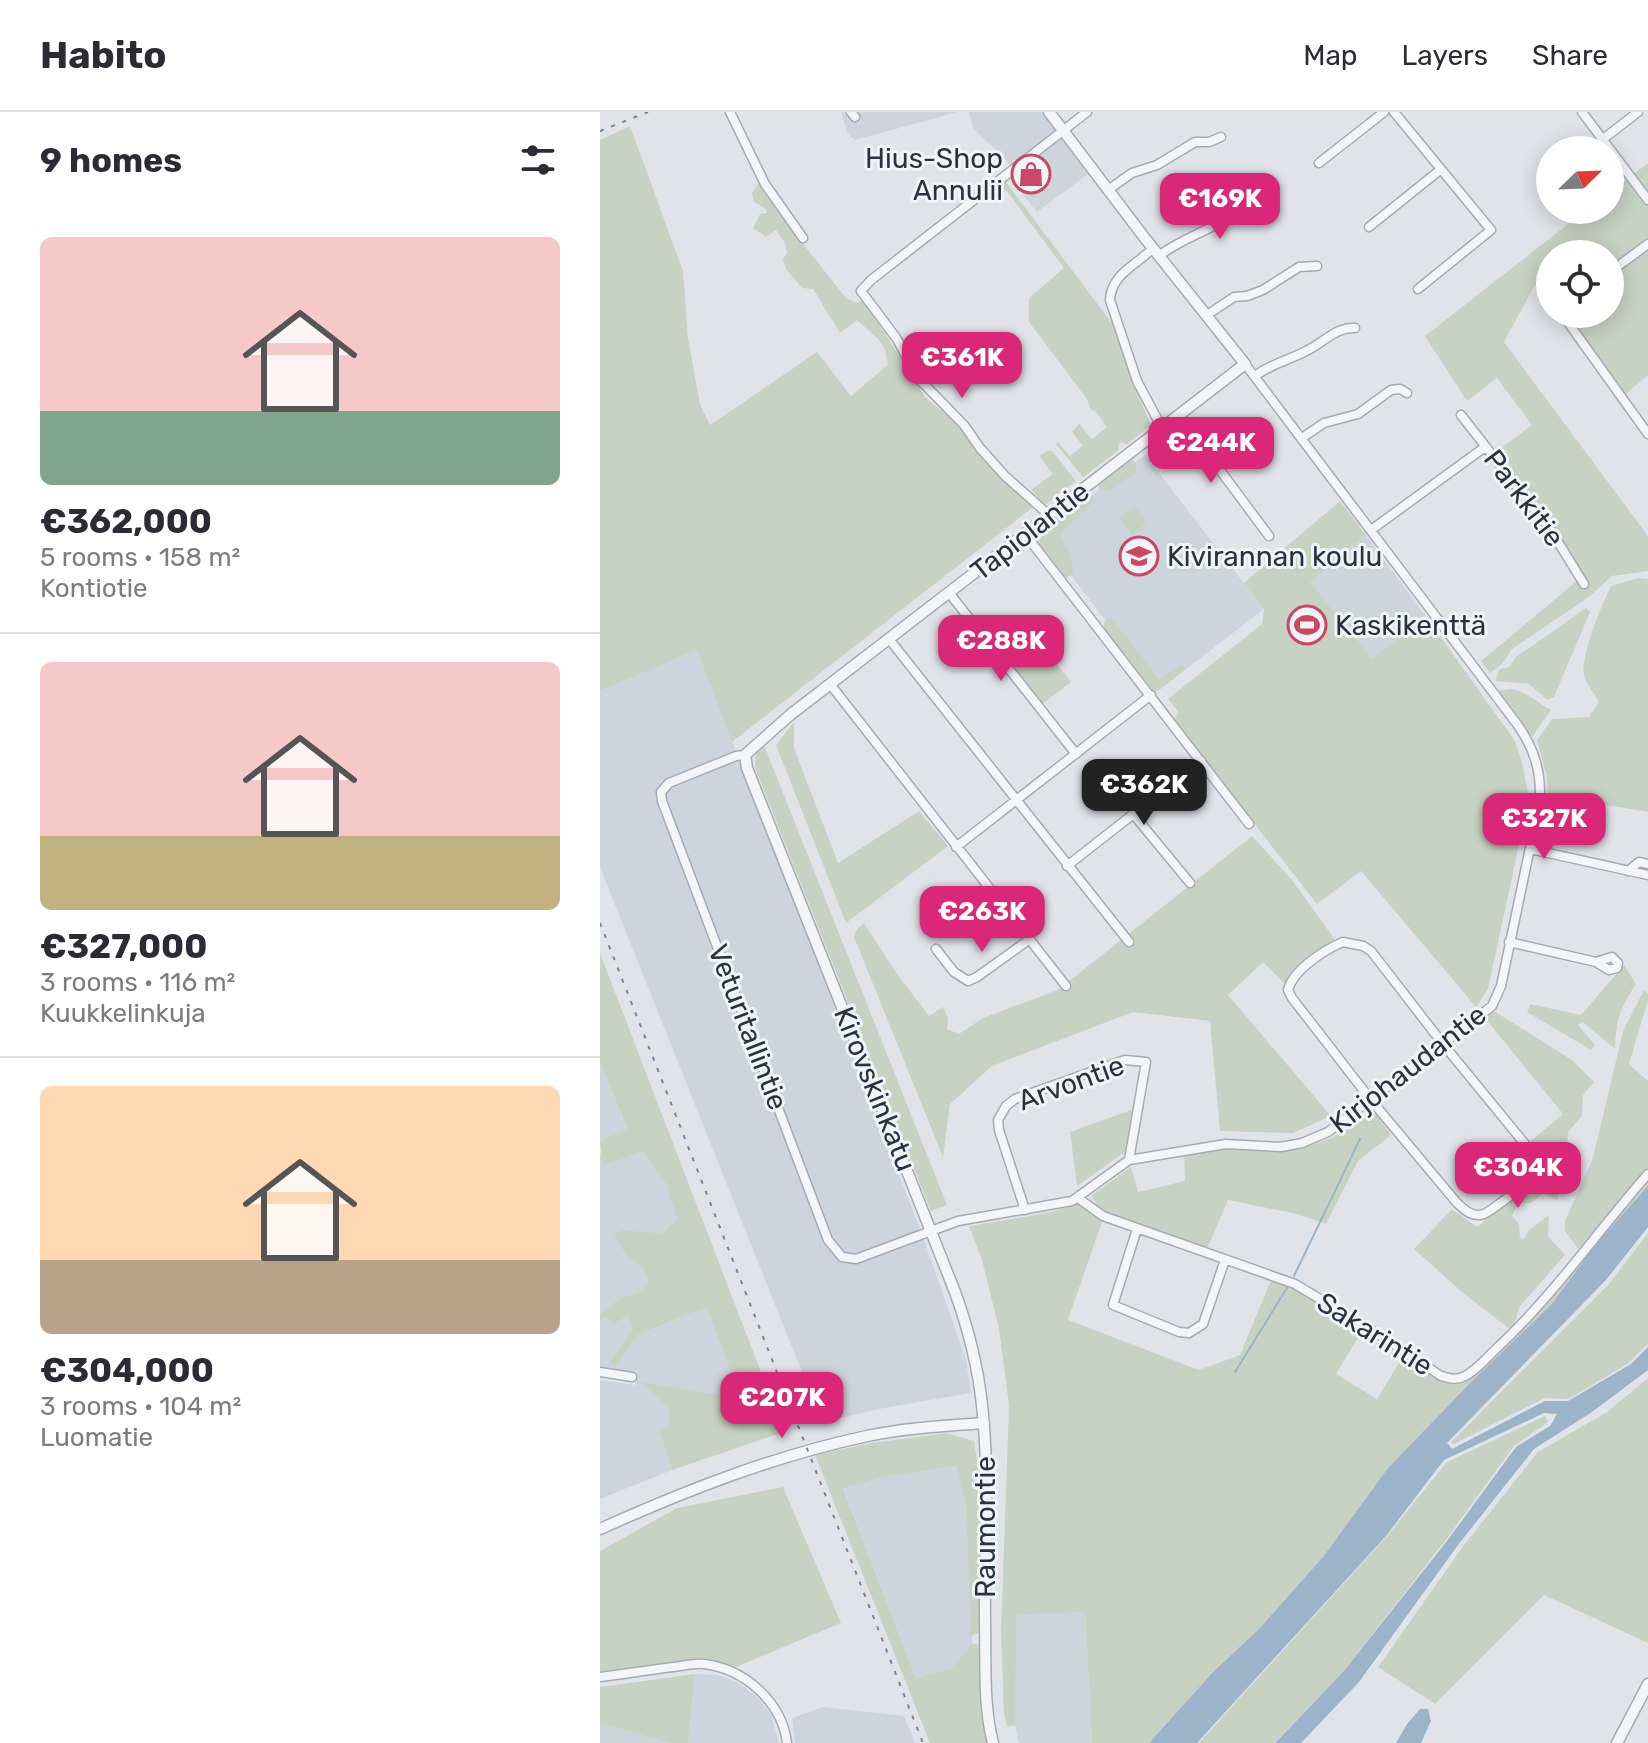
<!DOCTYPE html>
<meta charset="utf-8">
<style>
body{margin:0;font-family:Rubik,sans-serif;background:#f7f7f7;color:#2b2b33;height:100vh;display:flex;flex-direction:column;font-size:30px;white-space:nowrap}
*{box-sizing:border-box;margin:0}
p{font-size:26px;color:#7c7c81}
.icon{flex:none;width:44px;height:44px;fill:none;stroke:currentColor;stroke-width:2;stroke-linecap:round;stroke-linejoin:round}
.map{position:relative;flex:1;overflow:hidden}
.panel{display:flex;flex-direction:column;background:#fff;width:600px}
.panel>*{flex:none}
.needle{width:52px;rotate:67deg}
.tools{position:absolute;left:936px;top:24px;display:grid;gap:16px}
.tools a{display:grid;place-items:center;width:88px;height:88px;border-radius:50%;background:#fff;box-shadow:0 4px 20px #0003;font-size:40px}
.price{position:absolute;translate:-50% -68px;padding:0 18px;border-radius:16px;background:#db2777;color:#fff;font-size:26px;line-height:52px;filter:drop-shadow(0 2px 4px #0008)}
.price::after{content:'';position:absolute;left:50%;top:48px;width:24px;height:18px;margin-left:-12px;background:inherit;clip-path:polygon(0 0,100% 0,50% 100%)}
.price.on{background:#222;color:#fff}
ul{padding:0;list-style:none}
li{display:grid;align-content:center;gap:16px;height:424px;padding:0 40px}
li+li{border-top:2px solid #e1e1e2}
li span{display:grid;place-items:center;height:248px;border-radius:12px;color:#555}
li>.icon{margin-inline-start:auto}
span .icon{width:144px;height:144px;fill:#fffc;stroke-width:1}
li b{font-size:34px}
h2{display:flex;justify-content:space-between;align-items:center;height:96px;padding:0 40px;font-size:34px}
header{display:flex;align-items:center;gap:48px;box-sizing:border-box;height:112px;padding:0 40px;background:#fff;border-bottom:2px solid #e1e1e2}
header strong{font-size:38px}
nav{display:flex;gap:44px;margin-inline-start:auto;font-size:28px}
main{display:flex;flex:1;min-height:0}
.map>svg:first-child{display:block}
.built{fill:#ced4db}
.green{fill:#c7d3c2}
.water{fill:#9cb4c9}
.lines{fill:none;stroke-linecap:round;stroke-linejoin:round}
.stream{stroke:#9cb4c9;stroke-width:2}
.minor-casing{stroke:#a5abb3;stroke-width:11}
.tertiary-casing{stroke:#a5abb3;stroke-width:13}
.minor{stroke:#f3f5f7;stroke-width:8}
.tertiary{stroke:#f3f5f7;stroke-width:10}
.rail{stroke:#7a8592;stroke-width:2;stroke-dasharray:4 8;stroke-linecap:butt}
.labels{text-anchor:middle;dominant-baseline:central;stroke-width:6;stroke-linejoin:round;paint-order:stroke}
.poi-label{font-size:28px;fill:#293340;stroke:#f0f3f7;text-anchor:start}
.street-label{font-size:28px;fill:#293340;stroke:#f0f3f7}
</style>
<header>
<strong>Habito</strong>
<nav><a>Map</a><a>Layers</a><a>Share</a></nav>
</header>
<main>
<section class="panel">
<h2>9 homes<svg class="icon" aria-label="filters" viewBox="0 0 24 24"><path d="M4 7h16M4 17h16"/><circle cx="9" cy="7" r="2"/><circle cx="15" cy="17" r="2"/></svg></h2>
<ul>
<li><span style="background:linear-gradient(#f6c9c9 70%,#7fa58c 0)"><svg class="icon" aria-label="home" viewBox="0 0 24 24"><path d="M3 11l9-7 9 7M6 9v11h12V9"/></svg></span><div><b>€362,000</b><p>5 rooms · 158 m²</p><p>Kontiotie</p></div></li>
<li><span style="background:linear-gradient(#f6c9c9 70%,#c2b280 0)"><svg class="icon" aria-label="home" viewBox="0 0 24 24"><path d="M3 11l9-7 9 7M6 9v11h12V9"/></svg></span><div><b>€327,000</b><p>3 rooms · 116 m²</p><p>Kuukkelinkuja</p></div></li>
<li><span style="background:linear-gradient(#ffd9b3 70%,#b9a48a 0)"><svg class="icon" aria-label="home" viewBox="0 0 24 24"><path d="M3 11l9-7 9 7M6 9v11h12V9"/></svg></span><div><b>€304,000</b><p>3 rooms · 104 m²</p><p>Luomatie</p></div></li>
</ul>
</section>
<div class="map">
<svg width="1048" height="1631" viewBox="0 0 1048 1631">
<rect width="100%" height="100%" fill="#e0e4e9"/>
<path class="built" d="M 241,0 L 358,0 L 255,28 L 248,22 Z
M 369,0 L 444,0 L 488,62 L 437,100 L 410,67 L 418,60 L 373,16 Z
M 545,343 L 664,497 L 559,578 L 440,423 Z
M 766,423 L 827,506 L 772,548 L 709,469 Z
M 97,538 L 323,1125 L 366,1248 L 371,1281 L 284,1296 L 222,1310 L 0,755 L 0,579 Z
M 0,950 L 27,1018 L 0,1029 Z
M 43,1038 L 66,1072 L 77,1107 L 63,1121 L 23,1118 L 28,1146 L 42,1153 L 49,1170 L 43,1178 L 17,1188 L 0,1203 L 0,1040 L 4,1054 Z
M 106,1195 L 137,1273 L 117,1282 L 43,1271 L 69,1296 L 69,1314 L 59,1317 L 72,1358 L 0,1387 L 0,1268 L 35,1273 L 36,1263 L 0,1256 L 0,1208 L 5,1203 L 28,1201 L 32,1218 L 9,1251 L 38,1223 Z
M 356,1354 L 366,1394 L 372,1531 L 352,1556 L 316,1566 L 243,1375 L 283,1365 Z
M 485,1500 L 492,1631 L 419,1631 L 415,1613 L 415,1502 Z
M 95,1562 L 118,1563 L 137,1570 L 156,1584 L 171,1602 L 179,1631 L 88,1631 Z
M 223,1595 L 304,1604 L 315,1631 L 195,1631 L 192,1606 Z
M 0,1611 L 70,1631 L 0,1631 Z"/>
<path class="green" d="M 30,14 L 83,159 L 88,226 L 100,292 L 110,313 L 217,240 L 251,284 L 288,253 L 285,237 L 279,228 L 257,208 L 240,221 L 213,177 L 202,176 L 186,157 L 183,147 L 187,141 L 185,131 L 176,118 L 166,125 L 153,116 L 160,102 L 167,101 L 165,96 L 154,90 L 152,81 L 159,71 L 188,113 L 246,186 L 257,191 L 264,188 L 326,286 L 354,309 L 432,396 L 132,630 L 97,538 L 0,579 L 0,28 Z
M 1048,51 L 1048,263 L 1021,286 L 958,202 L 1010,202 L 1010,142 L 950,142 L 950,191 L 935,173 L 904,230 L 1048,424 L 1048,459 L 1012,464 L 989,485 L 912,537 L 902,552 L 890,561 L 881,549 L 978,468 L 948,420 L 889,345 L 932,313 L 897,266 L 867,289 L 825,224 L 986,98 L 1010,98 L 1010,80 Z
M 406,70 L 514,214 L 534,274 L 551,313 L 527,332 L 521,330 L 518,333 L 519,338 L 483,365 L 456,332 L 458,330 L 470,344 L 483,334 L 472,320 L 479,312 L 492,327 L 507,315 L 496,300 L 491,298 L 487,287 L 429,210 L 429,186 L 464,156 L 406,78 L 402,80 L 402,72 Z
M 447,339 L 452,339 L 476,369 L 445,393 L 431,378 L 453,362 L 439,344 Z
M 530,347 L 535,350 L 536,360 L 509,379 L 500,378 L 498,372 Z
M 490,380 L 494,389 L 461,420 L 460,427 L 468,437 L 474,461 L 465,467 L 433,427 L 438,417 Z
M 740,389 L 766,423 L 710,470 L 772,547 L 827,506 L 915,629 L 922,650 L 929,686 L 888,877 L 876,895 L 761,759 L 717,792 L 573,608 L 579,601 L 568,587 L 662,512 L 664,497 L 644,471 Z
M 535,394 L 546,411 L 532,423 L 519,406 Z
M 1038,466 L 1048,467 L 1048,700 L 953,684 L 947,688 L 947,665 L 937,628 L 952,607 L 989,605 L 999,590 C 995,581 986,573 984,563 C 980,545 1002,492 1011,474 Z
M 986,496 L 990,500 L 954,585 L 947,588 L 929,572 L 895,569 L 900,557 L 909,555 L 916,545 Z
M 511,505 L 559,568 L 582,552 L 586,557 L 559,578 L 554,579 L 504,517 L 504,510 Z
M 436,526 L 471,570 L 442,592 L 407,548 Z
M 911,577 C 927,579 937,590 951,598 L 932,625 L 897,579 Z
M 194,610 L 194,636 L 238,751 L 319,699 L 348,734 L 246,811 L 176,633 Z
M 164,633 L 347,1093 L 331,1099 L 155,656 L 156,640 Z
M 652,724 L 692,768 L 736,829 L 693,862 L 687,874 L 663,850 L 628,883 L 731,1004 L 693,1021 L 620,1019 L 610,909 L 533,900 L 392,954 L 350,992 L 343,1045 L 254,825 L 257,817 L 264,811 L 295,859 L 329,904 L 343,895 L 348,905 L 347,917 L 359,922 L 383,906 L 458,878 Z
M 0,841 L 184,1320 L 72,1358 L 59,1317 L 69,1314 L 69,1296 L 41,1270 L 117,1282 L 136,1272 L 106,1195 L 38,1223 L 15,1255 L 9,1251 L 32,1218 L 28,1202 L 14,1212 L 5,1204 L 0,1208 L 0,1203 L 17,1188 L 43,1178 L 49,1170 L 42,1154 L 28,1146 L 14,1123 L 22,1118 L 63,1121 L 77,1107 L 66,1072 L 43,1039 L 3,1054 L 0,1029 L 27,1017 L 0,950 Z
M 1024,853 L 1036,872 C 1020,896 1016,908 1015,937 L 983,910 L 978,913 L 995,933 L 991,938 L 927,900 L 930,892 L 981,903 Z
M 1044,878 L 1048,882 L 1048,888 L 1029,952 L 1048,969 L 1048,1056 L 979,1138 L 965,1119 L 965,1109 L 993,1046 L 1023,919 Z
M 894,899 L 972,948 L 994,970 L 983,983 L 982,1004 L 968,1020 L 966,1062 L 957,1088 L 943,1081 L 931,1091 L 918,1091 L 912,1104 L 919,1112 L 920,1126 L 924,1127 L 929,1118 L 949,1103 L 948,1124 L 965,1143 L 920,1194 L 912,1219 L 862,1180 L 814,1137 L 852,1097 L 877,1115 L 931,1072 L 936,1036 L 931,1029 L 963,1002 L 885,906 Z
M 537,996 L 529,1037 L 477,1074 L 470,1020 Z
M 773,998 L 791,1023 L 758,1049 L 726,1112 L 697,1102 L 628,1088 L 607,1137 L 502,1099 L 491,1084 L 531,1055 L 538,1080 L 585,1069 L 584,1041 C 599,1039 613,1036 628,1036 C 696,1035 716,1045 773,998 Z
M 1048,1067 L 1048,1074 L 996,1132 L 951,1193 L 871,1270 L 788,1356 L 723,1445 L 658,1518 L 613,1560 L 549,1631 L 492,1631 L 485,1500 L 416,1503 L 415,1613 L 407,1615 L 404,1602 L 401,1520 L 409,1293 L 399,1217 L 382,1148 L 369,1114 L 448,1101 L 483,1090 L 503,1107 L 468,1208 L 599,1258 L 640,1243 L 672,1166 L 700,1176 L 764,1216 L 736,1262 L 777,1287 L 805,1241 L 851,1269 L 878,1257 L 933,1205 L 954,1182 L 979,1146 Z
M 1048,1121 L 1048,1232 L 1027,1252 L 969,1287 L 945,1286 L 854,1332 L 851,1330 L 1009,1172 Z
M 1048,1266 L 1048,1531 L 944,1483 L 835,1592 L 778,1555 L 864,1433 L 938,1340 L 1007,1300 Z
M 945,1304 L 948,1310 L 914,1334 L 845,1429 L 743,1560 L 674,1631 L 599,1631 L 787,1424 L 847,1350 Z
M 346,1321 L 374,1329 L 378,1355 L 380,1520 L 371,1524 L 366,1394 L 356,1354 L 283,1365 L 243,1376 L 316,1566 L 352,1556 L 372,1531 L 381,1533 L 389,1631 L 330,1631 L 215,1343 L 272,1331 Z
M 183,1375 L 241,1511 L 136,1555 L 107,1549 L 0,1563 L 0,1439 L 77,1396 Z
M 95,1562 L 88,1631 L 70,1631 L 0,1611 L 0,1575 Z"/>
<path class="water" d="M 1048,1074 L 1048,1115 L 1006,1168 L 847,1331 L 852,1337 L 945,1289 L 968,1289 L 1031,1252 L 1048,1235 L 1048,1258 L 992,1300 L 934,1337 L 858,1433 L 759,1570 L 701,1631 L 675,1631 L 743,1560 L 847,1429 L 916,1335 L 950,1314 L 957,1302 L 944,1301 L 844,1348 L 786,1424 L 597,1631 L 549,1631 L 613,1560 L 658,1518 L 723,1445 L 788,1356 L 871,1270 L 951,1193 L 996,1132 Z
M 820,1597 L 828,1597 L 831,1609 L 821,1631 L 796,1631 L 807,1612 Z"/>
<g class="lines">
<path class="stream" d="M 694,1164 L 760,1027
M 635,1260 L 687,1176"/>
<g class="minor-casing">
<path id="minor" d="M 130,0 L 165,72 L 203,126
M 251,0 L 255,5
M 794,0 L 891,118 L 818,177
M 982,0 L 1048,88
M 989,38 L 1038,0
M 719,51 L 784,0
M 508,78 L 532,61 L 557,53 L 595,30 L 609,30 L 621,25
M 769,115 L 840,58
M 553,136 C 537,153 511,162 510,188 L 537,269 L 562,316
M 560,143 C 579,129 597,123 617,112 C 636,103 649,91 670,89
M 1010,160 L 1048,132
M 962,202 L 1048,322
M 607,203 L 634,185 L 647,184 L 663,178 L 699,155 L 717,154
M 655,264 C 672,251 690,248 708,238 C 724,230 736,215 755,216
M 579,303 L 669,424
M 861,303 L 950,417 L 984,472
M 702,326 L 724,311 L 758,302 L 791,278 L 800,277 L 807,281
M 449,403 L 405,364 L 380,336 L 364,313 L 317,265 L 297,227 L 261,179 L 271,168 L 487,0
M 771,418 L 885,335
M 425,422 L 649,712
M 350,482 L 476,642
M 289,527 L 529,830
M 230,572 L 466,874
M 145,643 L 136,644 L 69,671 L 61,680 L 62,689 L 228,1128 L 242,1145 L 256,1147 L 358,1109 L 472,1089 L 529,1048 L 626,1032 L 681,1035 L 702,1031 L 728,1020 L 892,894 L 901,874 L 940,688 C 941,658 934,636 917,612 L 645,252
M 534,703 L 590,771
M 356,735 L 551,583
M 930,737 L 1048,763
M 467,754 L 601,649
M 1028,759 L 1039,750 L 1048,752
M 743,830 L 763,834 L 771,839 L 843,932 L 929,1037 C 937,1063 922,1075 902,1090 C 895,1094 888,1102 880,1103 C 870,1104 864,1097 857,1091 L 771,988 L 692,886 L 688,878 C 693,858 724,838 743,830 Z
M 909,830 L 996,850 L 1009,858 L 1017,856 L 1018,851 L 1012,845 L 996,850
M 336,837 L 354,860 L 368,869 L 377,865 L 430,827
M 478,1086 L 503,1104 L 695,1172 L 783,1225 L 841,1264 C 849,1266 856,1269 865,1264 C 877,1258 887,1245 897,1236 C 954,1183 997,1120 1048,1062
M 425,1098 L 399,1018 L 398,1008 L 406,994 L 415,987 L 525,948 L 546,950 L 529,1048
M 537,1117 L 513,1193 L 579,1220 L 589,1221 L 603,1212 L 625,1148
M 0,1260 L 32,1265
M 0,1565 C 24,1562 49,1558 73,1555 C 83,1554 94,1551 104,1552 C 145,1557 182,1590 187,1631"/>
</g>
<g class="tertiary-casing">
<path id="tertiary" d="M 0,1417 C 87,1378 174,1344 267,1324 C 305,1316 345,1314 384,1311
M 393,1631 C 383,1593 386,1548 385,1509 C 384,1437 390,1364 382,1293 C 378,1255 368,1216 355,1180 L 147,656 L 145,643 L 190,603 L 645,252 L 544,125 L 449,0
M 1017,1631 L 1048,1572"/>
</g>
<use href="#minor" class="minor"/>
<use href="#tertiary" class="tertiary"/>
<path class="rail" d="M 0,19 L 48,0
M 0,811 L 323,1631"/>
</g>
<defs>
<g id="shop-ring" transform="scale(2)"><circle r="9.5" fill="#f0f3f7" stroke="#cc4763" stroke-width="1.5"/><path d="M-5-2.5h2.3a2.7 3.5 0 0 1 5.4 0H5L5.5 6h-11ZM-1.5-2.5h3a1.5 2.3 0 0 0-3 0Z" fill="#cc4763"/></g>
<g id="school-ring" transform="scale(2)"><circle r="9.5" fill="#f0f3f7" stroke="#cc4763" stroke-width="1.5"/><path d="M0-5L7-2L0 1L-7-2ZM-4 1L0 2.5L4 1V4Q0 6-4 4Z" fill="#cc4763"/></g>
<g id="stadium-ring" transform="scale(2)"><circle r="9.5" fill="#f0f3f7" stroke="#cc4763" stroke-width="1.5"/><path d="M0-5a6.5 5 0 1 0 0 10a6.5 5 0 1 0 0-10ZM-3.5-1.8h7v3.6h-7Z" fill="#cc4763"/></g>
</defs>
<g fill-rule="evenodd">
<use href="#shop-ring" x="431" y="62"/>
<use href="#school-ring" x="539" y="444"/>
<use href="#stadium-ring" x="707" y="513"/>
</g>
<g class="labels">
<g class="poi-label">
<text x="403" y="46" text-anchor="end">Hius-Shop<tspan x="403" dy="32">Annulii</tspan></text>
<text x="567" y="444">Kivirannan koulu</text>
<text x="735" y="513">Kaskikenttä</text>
</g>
<g class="street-label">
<text transform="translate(924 386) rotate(53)">Parkkitie</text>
<text transform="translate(430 419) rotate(-38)">Tapiolantie</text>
<text transform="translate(148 915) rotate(69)">Veturitallintie</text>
<text transform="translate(808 957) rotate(-38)">Kirjohaudantie</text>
<text transform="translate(471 971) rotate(-20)">Arvontie</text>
<text transform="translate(275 977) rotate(68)">Kirovskinkatu</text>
<text transform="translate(775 1222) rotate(32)">Sakarintie</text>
<text transform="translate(385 1415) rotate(-90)">Raumontie</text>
</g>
</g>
</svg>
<div class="tools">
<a><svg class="needle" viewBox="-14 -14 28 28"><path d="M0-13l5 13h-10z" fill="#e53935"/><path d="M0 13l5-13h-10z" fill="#7c7c81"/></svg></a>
<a><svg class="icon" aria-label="locate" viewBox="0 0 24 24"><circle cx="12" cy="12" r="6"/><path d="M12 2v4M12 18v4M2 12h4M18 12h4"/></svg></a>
</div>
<b class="price" style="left:620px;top:129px">€169K</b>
<b class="price" style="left:362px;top:288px">€361K</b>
<b class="price" style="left:611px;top:373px">€244K</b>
<b class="price" style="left:401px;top:571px">€288K</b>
<b class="price on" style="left:544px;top:715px">€362K</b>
<b class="price" style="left:944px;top:749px">€327K</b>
<b class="price" style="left:382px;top:842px">€263K</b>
<b class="price" style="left:918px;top:1098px">€304K</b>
<b class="price" style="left:182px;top:1328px">€207K</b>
</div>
</main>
